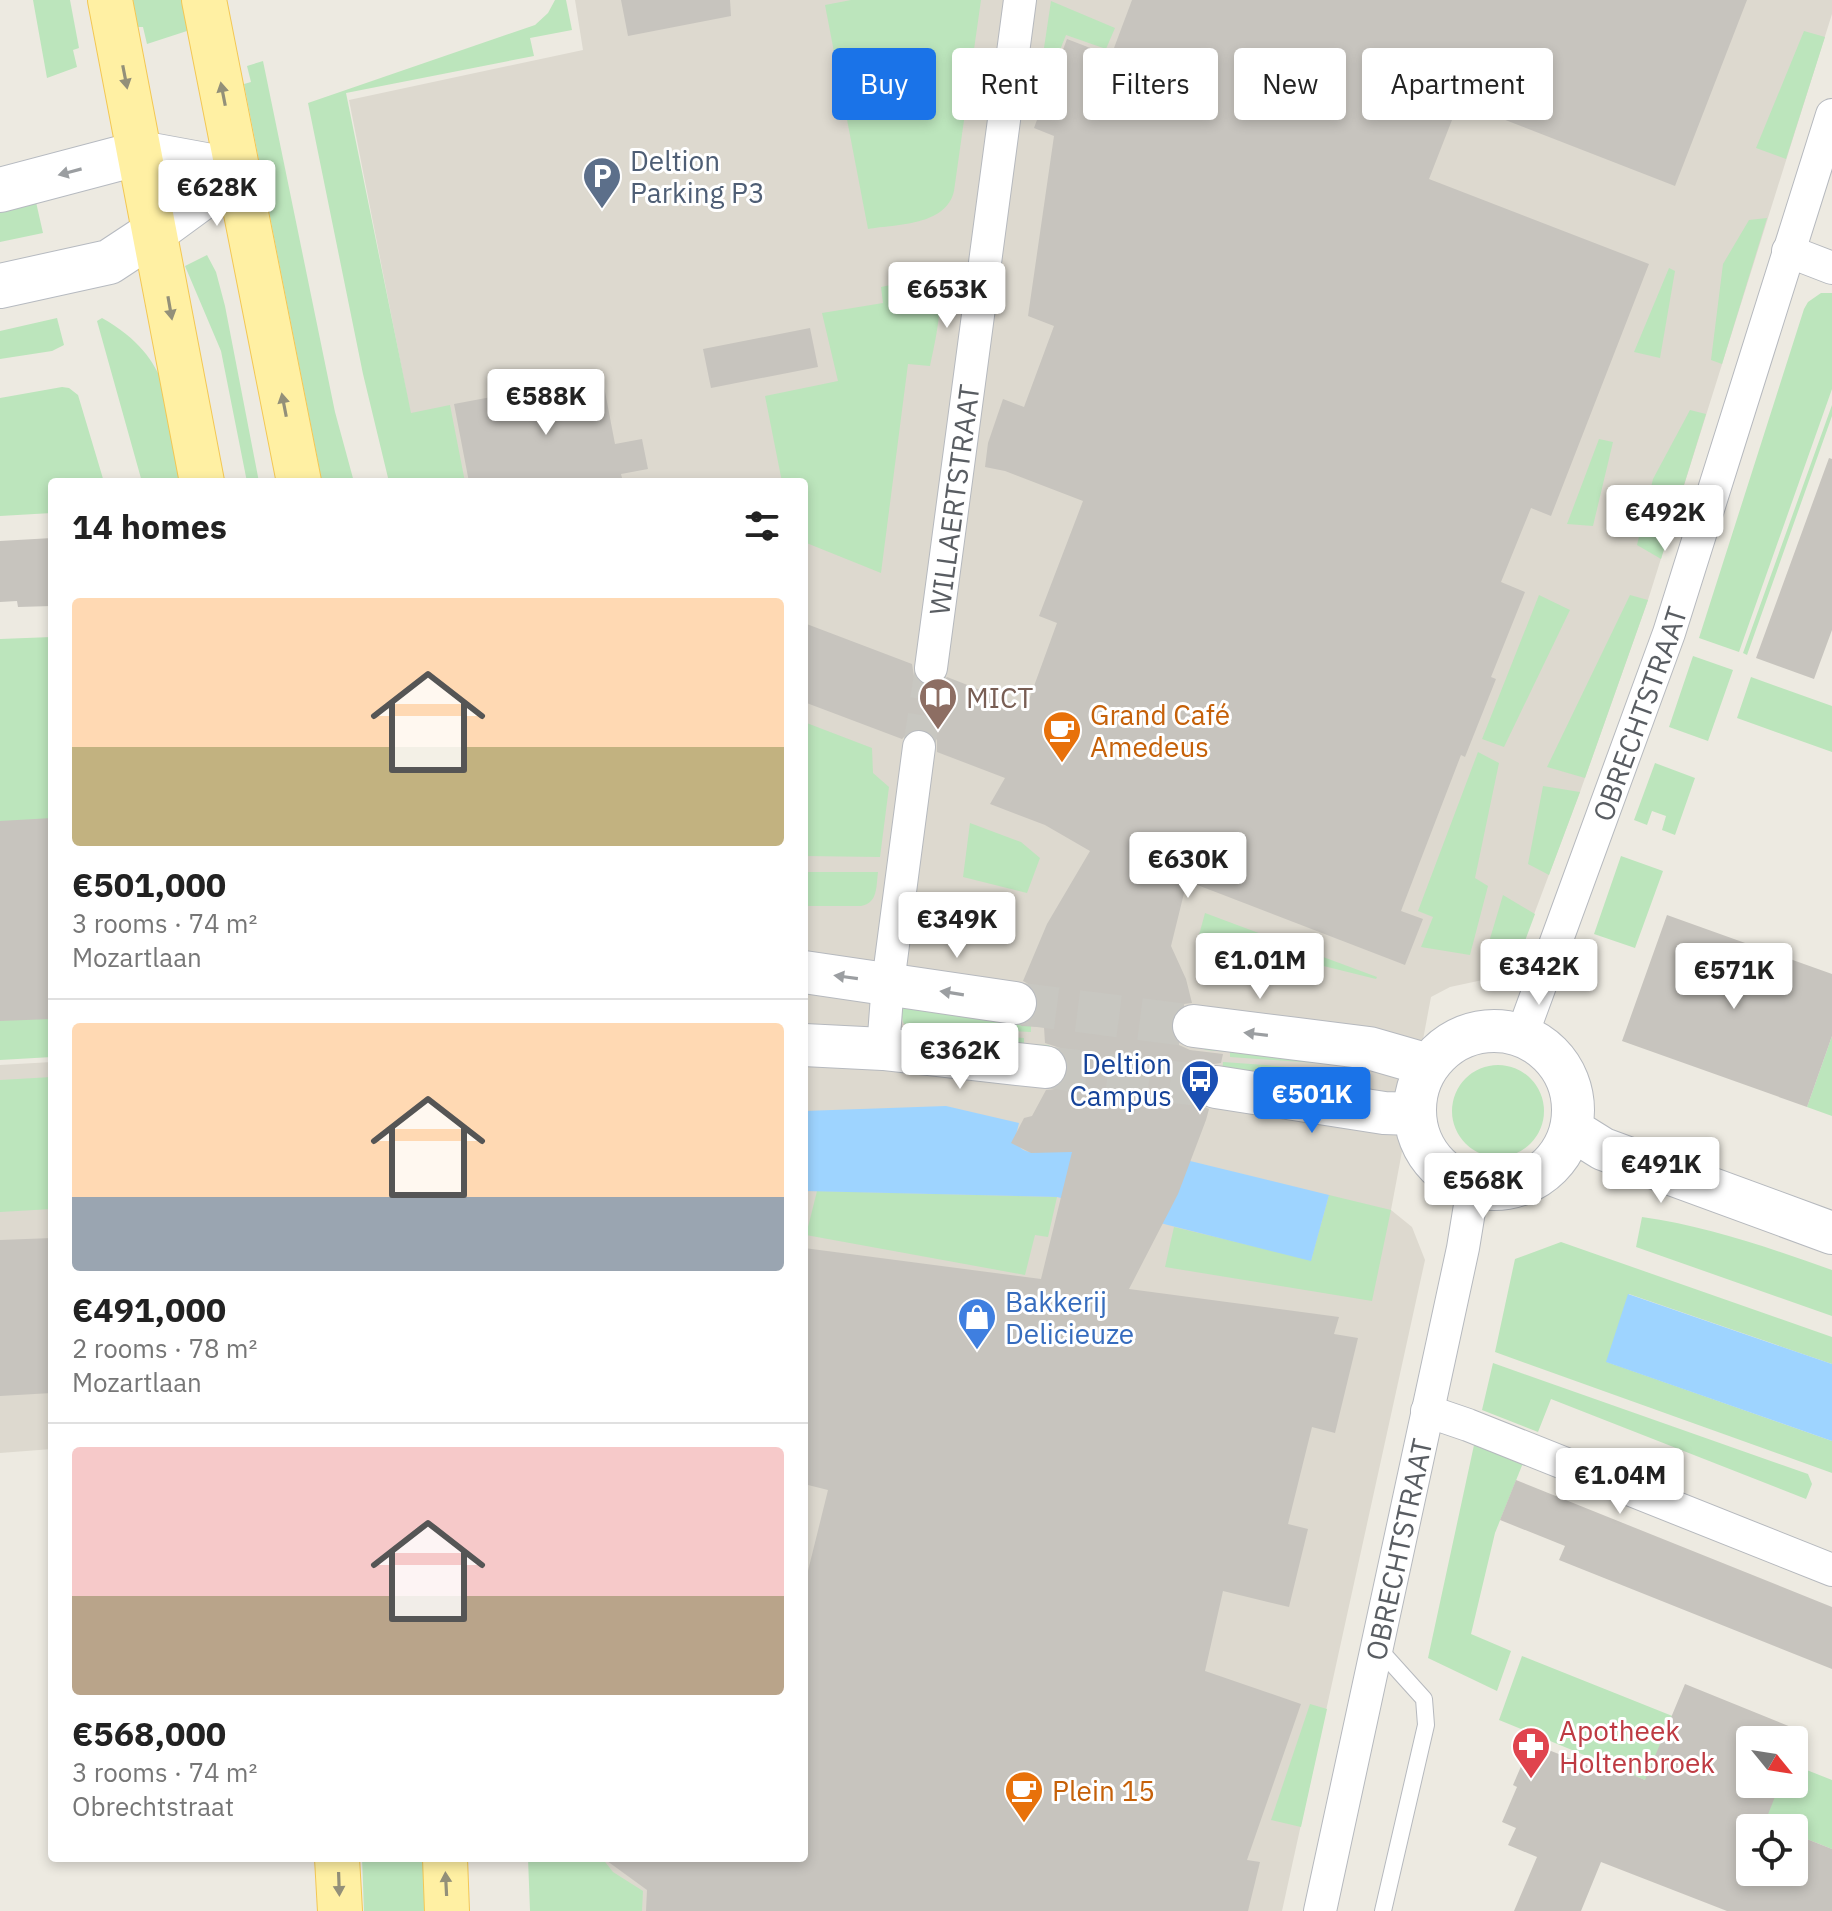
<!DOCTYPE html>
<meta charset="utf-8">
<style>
body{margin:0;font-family:"IBM Plex Sans",sans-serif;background:#f2f2f2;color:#222;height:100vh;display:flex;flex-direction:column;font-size:30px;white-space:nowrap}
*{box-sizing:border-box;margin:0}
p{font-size:26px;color:#767676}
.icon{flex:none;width:44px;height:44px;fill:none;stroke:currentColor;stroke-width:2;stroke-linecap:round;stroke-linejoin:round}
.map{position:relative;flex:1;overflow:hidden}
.side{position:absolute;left:48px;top:478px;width:760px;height:1384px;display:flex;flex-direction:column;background:#fff;border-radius:8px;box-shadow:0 4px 12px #0003}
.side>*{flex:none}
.hud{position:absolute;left:832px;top:48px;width:760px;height:72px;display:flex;gap:16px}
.needle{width:52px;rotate:120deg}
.tools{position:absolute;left:1736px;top:1726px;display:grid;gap:16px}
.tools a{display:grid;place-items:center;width:72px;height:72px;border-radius:8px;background:#fff;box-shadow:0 4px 12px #0003;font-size:40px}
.price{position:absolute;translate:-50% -68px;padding:0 18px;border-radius:8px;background:#fff;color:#222;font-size:26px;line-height:52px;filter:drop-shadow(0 2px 4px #0008)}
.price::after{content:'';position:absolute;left:50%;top:48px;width:24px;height:18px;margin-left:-12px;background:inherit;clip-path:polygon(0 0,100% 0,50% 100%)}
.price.current{background:#1a73e8;color:#fff}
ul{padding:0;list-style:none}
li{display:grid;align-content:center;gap:16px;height:424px;padding:0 24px}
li+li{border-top:2px solid #e0e0e0}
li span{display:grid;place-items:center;height:248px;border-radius:8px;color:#555}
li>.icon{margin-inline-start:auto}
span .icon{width:144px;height:144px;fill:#fffc;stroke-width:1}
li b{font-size:34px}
h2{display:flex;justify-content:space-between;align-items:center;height:96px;padding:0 24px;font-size:34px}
.tag{padding:0 28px;border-radius:8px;background:#fff;box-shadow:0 4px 12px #0003;font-size:28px;line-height:72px}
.tag.current{background:#1a73e8;color:#fff}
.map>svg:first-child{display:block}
.education{fill:#ddd9cf}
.green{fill:#bce5bc}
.water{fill:#9ed4ff}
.building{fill:#c7c4be}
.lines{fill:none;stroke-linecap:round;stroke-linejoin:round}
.minor-tunnel{stroke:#c8c7c1;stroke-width:32;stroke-dasharray:32 16;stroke-linecap:butt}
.tertiary-tunnel{stroke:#c8c7c1;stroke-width:42;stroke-dasharray:42 21;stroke-linecap:butt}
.service-casing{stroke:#b6b9be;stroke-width:18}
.minor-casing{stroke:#b6b9be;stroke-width:34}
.tertiary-casing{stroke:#b6b9be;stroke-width:44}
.secondary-casing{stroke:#b6bac0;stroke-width:46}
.primary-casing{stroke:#f3c754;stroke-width:46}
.service{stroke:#fff;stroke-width:16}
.minor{stroke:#fff;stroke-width:32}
.tertiary{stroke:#fff;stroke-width:42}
.secondary{stroke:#fff;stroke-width:44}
.primary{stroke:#fff0a3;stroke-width:44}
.oneway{fill:#939079}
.oneway2{fill:#9b9ea1}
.labels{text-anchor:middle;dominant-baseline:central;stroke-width:6;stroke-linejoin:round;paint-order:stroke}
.service-label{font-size:28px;fill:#4e5e75;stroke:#fff;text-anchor:start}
.street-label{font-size:28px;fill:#595d62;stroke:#fff}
.education-label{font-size:28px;fill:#785e54;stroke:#fff;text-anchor:start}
.food-label{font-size:28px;fill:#c56008;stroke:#fff;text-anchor:start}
.transit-label{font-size:28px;fill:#164399;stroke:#fff;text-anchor:end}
.shop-label{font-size:28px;fill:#366cbe;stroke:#fff;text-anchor:start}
.health-label{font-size:28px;fill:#be3a42;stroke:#fff;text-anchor:start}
</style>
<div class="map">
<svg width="1832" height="1911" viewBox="0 0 1832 1911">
<rect width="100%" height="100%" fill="#edeae1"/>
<path class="education" d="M 575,0 L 1832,0 L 1832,14 L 1648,600 L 1580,792 L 1518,957 L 1505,972 L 1492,978 L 1450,987 L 1431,997 L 1391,1210 L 1412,1227 L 1425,1260 L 1282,1911 L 546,1911 L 544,1858 L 804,1858 L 804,482 L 424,482 L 349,100 L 583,50 Z
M 52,1062 L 52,1449 L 0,1453 L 0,1065 Z"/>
<path class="green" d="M 33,0 L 70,0 L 79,48 L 73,50 L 77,67 L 47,78 Z
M 133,0 L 185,0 L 190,30 L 147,44 L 143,27 L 138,27 Z
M 555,0 L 566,0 L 572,30 L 530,38 L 534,56 L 346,93 L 411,413 L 450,405 L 465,482 L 389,482 L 363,374 L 308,103 L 535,25 L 548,13 Z
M 851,0 L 981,0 L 954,191 C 946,226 897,224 868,229 L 825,5 Z
M 1051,1 L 1115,28 L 1106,49 L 1066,35 L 1034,115 Z
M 1804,31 L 1825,37 L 1786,159 L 1756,148 Z
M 263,61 L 335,412 L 354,482 L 322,482 L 244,84 L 251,82 L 247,66 Z
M 36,202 L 43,233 L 0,242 L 0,211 Z
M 1767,218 L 1722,364 L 1711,360 L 1723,264 L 1749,220 Z
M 207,255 L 216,272 L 225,306 L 259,482 L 247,482 L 221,351 L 185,266 Z
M 1669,268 L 1675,271 L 1660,358 L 1634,352 Z
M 914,280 C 922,281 932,281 937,289 C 945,300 933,352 930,366 L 908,364 L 881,573 L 804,542 L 804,482 L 782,482 L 765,396 L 838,381 L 822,313 L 883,303 L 881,287 Z
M 1821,293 L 1832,293 L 1832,389 L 1739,652 L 1699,638 L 1804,309 L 1808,302 Z
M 57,318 L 64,345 L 52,351 L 0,359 L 0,331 Z
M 102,318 C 174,359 169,408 183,482 L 142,482 L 97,321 Z
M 62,387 L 69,388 L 78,395 L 104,482 L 52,482 L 52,513 L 0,516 L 0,398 Z
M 1832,405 L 1832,416 L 1747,655 L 1743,653 Z
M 1690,410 L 1706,414 L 1661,559 L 1637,545 L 1653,479 Z
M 1599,439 L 1613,442 L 1593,526 L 1567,524 Z
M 1539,595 L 1570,610 L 1504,747 L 1482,739 Z
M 1630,595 L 1648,600 L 1585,778 L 1547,767 Z
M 52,637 L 52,1057 L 0,1060 L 0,639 Z
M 1693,656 L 1733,670 L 1708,741 L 1669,727 Z
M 1751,677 L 1832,706 L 1832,752 L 1737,718 Z
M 804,722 L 872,748 L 873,773 L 889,787 L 880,857 L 804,856 Z
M 1478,752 L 1499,763 L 1475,878 L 1488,886 L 1470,955 L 1421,947 L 1433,917 L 1418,911 Z
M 1655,763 L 1695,778 L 1675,835 L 1662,830 L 1666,816 L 1652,811 L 1647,825 L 1634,820 Z
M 1543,786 L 1580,792 L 1549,875 L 1528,864 Z
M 970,823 L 1021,842 L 1040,858 L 1027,893 L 963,877 Z
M 1621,856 L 1663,871 L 1635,948 L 1594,934 Z
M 804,872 L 878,872 C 876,887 878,903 861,906 L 804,906 Z
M 1503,895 L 1535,914 L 1522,949 L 1486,952 Z
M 1205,913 L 1377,977 L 1376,979 L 1199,935 Z
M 905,1007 L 1031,1021 L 1031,1032 L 939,1027 L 938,1032 L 1024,1038 L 1024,1044 L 1049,1045 L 1051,1048 L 913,1036 L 903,1022 L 901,1011 Z
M 1832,1036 L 1832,1116 L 1807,1107 Z
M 1203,1047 L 1358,1057 L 1351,1094 L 1222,1079 L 1223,1062 L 1345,1071 L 1345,1065 L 1230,1057 L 1230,1052 L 1205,1050 Z
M1452 1111a46 46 0 1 1 92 0a46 46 0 1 1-92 0Z
M 52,1077 L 52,1209 L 0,1212 L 0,1080 Z
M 817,1191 L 1057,1197 L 1048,1237 L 1035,1235 L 1025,1275 L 806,1235 Z
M 1329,1195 L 1391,1210 L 1372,1301 L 1165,1267 L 1174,1227 L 1311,1260 Z
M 1642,1217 C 1707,1226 1770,1248 1832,1270 L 1832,1316 L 1636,1247 Z
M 1561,1242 L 1832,1337 L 1832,1364 L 1629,1294 L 1607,1362 L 1832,1441 L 1832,1473 L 1495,1352 L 1515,1259 Z
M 1493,1363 L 1808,1474 L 1812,1484 L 1806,1499 L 1551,1399 L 1538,1432 L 1482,1410 Z
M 1474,1445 L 1523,1463 L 1495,1533 L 1471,1634 L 1511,1651 L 1497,1691 L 1428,1658 Z
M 1522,1656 L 1750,1747 L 1645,1780 L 1499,1720 Z
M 1310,1704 L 1327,1709 L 1301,1827 L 1271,1820 Z
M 1794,1765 L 1832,1780 L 1832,1849 L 1794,1834 L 1794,1828 L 1779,1828 L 1765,1822 L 1770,1784 L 1794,1784 Z
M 362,1858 L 423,1858 L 426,1911 L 364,1911 Z
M 528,1858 L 602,1858 L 613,1872 L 643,1891 L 642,1911 L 530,1911 Z"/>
<path class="water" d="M 946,1106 L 1019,1123 L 1015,1139 C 1020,1152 1029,1154 1043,1151 L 1051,1127 L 1329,1195 L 1311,1261 L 1057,1197 L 804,1191 L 804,1111 Z
M 1628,1294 L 1832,1364 L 1832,1441 L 1606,1362 Z"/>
<path class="building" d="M 621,0 L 730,0 L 731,16 L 628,36 Z
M 1132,0 L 1747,0 L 1675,186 L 1459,102 L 1429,179 L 1649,264 L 1551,516 L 1531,508 L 1501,582 L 1525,592 L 1491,677 L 1496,679 L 1465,757 L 1461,755 L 1401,911 L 1423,919 L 1405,965 L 1187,881 L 1171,946 L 1186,979 L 1192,1003 L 1184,1004 L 1174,1012 L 1170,1022 L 1172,1035 L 1179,1045 L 1190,1050 L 1223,1054 L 1221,1063 L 1207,1065 L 1198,1071 L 1192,1083 L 1194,1096 L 1200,1105 L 1209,1109 L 1206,1120 L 1178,1194 L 1129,1289 L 1339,1317 L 1334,1334 L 1358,1338 L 1335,1433 L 1312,1427 L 1288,1524 L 1308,1529 L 1289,1607 L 1223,1591 L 1205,1671 L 1301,1704 L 1247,1860 L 1260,1862 L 1248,1911 L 646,1911 L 647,1890 L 603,1858 L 804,1858 L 804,1587 L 828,1490 L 804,1484 L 804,1248 L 1041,1279 L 1072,1152 L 1031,1153 L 1011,1143 L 1024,1118 L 1032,1116 L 1046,1090 L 1055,1089 L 1064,1082 L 1069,1069 L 1067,1057 L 1060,1048 L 1045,1043 L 1044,1027 L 1020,1026 L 1033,1018 L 1039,1006 L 1037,993 L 1030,985 L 1023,981 L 1047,924 L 1090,851 L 1045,825 L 990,804 L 1005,778 L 937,752 L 937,740 L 930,732 L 922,728 L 912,729 L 902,739 L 804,702 L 804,623 L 912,664 L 914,676 L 920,683 L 928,687 L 939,685 L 947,677 L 1026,708 L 1057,623 L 1039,616 L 1083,501 L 1005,471 L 985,467 L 988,443 L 1003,399 L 1024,407 L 1054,326 L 1028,316 L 1054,136 L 1034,128 L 1067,39 L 1111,56 Z
M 810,328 L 818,367 L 711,388 L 703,349 Z
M 602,376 L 615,444 L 642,439 L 648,469 L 621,474 L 623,482 L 469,482 L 454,404 Z
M 1829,458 L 1832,459 L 1832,630 L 1814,679 L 1756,658 Z
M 52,538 L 52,606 L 18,607 L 17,601 L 0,602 L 0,541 Z
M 52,818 L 52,1019 L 0,1021 L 0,821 Z
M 1667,915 L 1832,974 L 1832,1036 L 1807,1107 L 1622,1041 Z
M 52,1238 L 52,1393 L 0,1396 L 0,1240 Z
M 1516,1480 L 1832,1607 L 1832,1669 L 1559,1560 L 1565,1546 L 1500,1520 Z
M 1685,1684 L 1801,1731 L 1794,1748 L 1794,1740 L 1750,1740 L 1750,1784 L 1780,1784 L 1765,1822 L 1779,1828 L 1750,1828 L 1750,1872 L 1794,1872 L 1794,1834 L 1832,1849 L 1832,1911 L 1727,1911 L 1601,1862 L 1581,1911 L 1514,1911 L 1537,1857 L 1508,1845 L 1516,1828 L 1502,1822 L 1517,1787 L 1513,1785 L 1531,1743 L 1594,1768 L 1598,1760 L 1645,1780 Z"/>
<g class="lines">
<path class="minor-tunnel" d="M 919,747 L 931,668"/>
<path class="tertiary-tunnel" d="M 1015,1003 L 1194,1026
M 1045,1067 L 1216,1087"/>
<g class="service-casing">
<path id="service" d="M 1378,1648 L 1424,1699 L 1426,1725 L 1383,1911"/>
</g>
<g class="minor-casing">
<g id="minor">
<path d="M 1788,251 L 1832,268"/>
<path id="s1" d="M 931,668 L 1020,0"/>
<path id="s2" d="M 1522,1035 L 1669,633 L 1832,115"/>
<path d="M 883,1049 L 888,983 L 919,747"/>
<path d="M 1427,1411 L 1468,1425 L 1832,1570"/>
<path id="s3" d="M 1320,1911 L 1463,1248 L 1473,1187"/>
</g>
</g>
<g class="tertiary-casing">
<path id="tertiary" d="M 804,972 L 1015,1003
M 1194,1026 L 1369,1048 L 1428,1065
M1415 1110a79 79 0 1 1 158 0a79 79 0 1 1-158 0Z
M 804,1045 L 883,1049 L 1045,1067
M 1216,1087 L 1384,1113 L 1414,1114
M 1571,1129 L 1603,1149 L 1832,1233"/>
</g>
<g class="secondary-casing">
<path id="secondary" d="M 0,190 L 140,153 L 238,171
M 0,286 L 109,262 L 156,231 L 238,171"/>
</g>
<g class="primary-casing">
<path id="primary" d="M 110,0 L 202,482
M 204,0 L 299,482
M 337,1858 L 340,1911
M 445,1858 L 447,1911"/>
</g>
<use href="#service" class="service"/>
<use href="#minor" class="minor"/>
<use href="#tertiary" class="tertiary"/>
<use href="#secondary" class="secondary"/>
<use href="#primary" class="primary"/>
</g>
<defs><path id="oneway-solid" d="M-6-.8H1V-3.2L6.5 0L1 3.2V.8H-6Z" transform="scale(2)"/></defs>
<g class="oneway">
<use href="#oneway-solid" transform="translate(125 77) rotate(79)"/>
<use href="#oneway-solid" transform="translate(223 94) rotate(-101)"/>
<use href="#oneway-solid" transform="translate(170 308) rotate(80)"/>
<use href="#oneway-solid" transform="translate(284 405) rotate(-101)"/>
<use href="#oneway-solid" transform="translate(339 1884) rotate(88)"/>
<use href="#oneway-solid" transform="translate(446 1884) rotate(-93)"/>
</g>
<g class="oneway2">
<use href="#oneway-solid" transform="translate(70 172) rotate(165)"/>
<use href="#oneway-solid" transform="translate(846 977) rotate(-172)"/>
<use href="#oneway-solid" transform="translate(952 993) rotate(-171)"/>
<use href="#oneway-solid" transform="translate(1256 1034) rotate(-173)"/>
</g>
<defs>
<g id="parking-pin" transform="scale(2)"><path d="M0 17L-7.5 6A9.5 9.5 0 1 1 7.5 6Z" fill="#5c6f8a" stroke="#fff"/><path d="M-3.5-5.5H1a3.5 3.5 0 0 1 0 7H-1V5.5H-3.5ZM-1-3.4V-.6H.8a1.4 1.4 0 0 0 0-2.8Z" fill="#fff"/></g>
<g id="library-pin" transform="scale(2)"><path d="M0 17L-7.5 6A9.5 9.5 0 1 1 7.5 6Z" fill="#8d6e63" stroke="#fff"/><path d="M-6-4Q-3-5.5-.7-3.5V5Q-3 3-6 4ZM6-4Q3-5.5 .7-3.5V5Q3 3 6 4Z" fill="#fff"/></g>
<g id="cafe-pin" transform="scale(2)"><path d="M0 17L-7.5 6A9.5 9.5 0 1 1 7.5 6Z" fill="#e8710a" stroke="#fff"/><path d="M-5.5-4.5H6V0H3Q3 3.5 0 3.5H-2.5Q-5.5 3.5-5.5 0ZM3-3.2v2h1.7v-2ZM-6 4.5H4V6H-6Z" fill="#fff"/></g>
<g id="bus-pin" transform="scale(2)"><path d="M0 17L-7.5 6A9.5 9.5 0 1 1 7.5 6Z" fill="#1a4fb4" stroke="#fff"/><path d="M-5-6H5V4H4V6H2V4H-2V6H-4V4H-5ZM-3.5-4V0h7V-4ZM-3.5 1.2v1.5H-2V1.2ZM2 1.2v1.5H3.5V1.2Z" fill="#fff"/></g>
<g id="shop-pin" transform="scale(2)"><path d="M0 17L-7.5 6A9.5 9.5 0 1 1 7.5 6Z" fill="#3f7fe0" stroke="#fff"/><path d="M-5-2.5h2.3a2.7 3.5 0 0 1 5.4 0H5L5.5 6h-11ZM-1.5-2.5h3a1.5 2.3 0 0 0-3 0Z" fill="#fff"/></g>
<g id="pharmacy-pin" transform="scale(2)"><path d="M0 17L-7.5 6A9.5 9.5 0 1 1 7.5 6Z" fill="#e0444e" stroke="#fff"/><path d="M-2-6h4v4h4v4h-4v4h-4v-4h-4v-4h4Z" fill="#fff"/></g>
</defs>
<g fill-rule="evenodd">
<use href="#parking-pin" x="602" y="176"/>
<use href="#library-pin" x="938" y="697"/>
<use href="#cafe-pin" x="1062" y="730"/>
<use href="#bus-pin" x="1200" y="1079"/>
<use href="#shop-pin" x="977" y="1317"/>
<use href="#pharmacy-pin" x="1531" y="1746"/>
<use href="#cafe-pin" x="1024" y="1790"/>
</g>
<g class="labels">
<g class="service-label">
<text x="630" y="160">Deltion<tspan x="630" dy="32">Parking P3</tspan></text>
</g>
<g class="street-label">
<text stroke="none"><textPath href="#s1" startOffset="170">WILLAERTSTRAAT</textPath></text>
<text stroke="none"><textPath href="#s2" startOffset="342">OBRECHTSTRAAT</textPath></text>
<text stroke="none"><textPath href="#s3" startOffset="370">OBRECHTSTRAAT</textPath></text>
</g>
<g class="education-label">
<text x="966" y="697">MICT</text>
</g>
<g class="food-label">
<text x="1090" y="714">Grand Café<tspan x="1090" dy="32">Amedeus</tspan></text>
<text x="1052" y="1790">Plein 15</text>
</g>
<g class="transit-label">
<text x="1172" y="1063">Deltion<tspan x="1172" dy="32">Campus</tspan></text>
</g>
<g class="shop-label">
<text x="1005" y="1301">Bakkerij<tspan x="1005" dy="32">Delicieuze</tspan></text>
</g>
<g class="health-label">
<text x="1559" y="1730">Apotheek<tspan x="1559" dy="32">Holtenbroek</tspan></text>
</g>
</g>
</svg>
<div class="tools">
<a><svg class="needle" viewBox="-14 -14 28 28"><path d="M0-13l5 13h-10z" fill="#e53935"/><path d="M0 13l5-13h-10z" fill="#767676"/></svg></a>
<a><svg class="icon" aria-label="locate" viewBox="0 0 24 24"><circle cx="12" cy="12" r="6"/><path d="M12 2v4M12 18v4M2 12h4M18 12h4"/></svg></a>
</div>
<b class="price" style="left:217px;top:228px">€628K</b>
<b class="price" style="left:947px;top:330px">€653K</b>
<b class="price" style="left:546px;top:437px">€588K</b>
<b class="price" style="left:1665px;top:553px">€492K</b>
<b class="price" style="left:1188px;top:900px">€630K</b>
<b class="price" style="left:957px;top:960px">€349K</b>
<b class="price" style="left:1260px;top:1001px">€1.01M</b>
<b class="price" style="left:1539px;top:1007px">€342K</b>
<b class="price" style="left:1734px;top:1011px">€571K</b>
<b class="price" style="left:960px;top:1091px">€362K</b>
<b class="price current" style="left:1312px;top:1135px">€501K</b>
<b class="price" style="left:1661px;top:1205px">€491K</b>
<b class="price" style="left:1483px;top:1221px">€568K</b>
<b class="price" style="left:1620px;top:1516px">€1.04M</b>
<div class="hud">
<a class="tag current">Buy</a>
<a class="tag">Rent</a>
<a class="tag">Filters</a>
<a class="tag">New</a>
<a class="tag">Apartment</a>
</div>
<section class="side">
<h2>14 homes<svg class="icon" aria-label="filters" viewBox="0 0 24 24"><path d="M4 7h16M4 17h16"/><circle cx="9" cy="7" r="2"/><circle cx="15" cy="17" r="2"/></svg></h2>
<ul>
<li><span style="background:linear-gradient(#ffd9b3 60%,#c2b280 0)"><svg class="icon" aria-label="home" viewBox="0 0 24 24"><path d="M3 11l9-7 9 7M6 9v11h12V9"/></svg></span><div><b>€501,000</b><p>3 rooms · 74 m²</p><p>Mozartlaan</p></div></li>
<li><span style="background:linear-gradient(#ffd9b3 70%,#9aa5b1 0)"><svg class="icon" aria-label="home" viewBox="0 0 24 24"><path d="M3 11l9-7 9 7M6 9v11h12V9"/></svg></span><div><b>€491,000</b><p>2 rooms · 78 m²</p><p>Mozartlaan</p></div></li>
<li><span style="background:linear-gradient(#f6c9c9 60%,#b9a48a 0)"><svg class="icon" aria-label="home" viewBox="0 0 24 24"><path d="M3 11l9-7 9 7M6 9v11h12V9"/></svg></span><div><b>€568,000</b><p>3 rooms · 74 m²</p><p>Obrechtstraat</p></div></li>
</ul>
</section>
</div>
